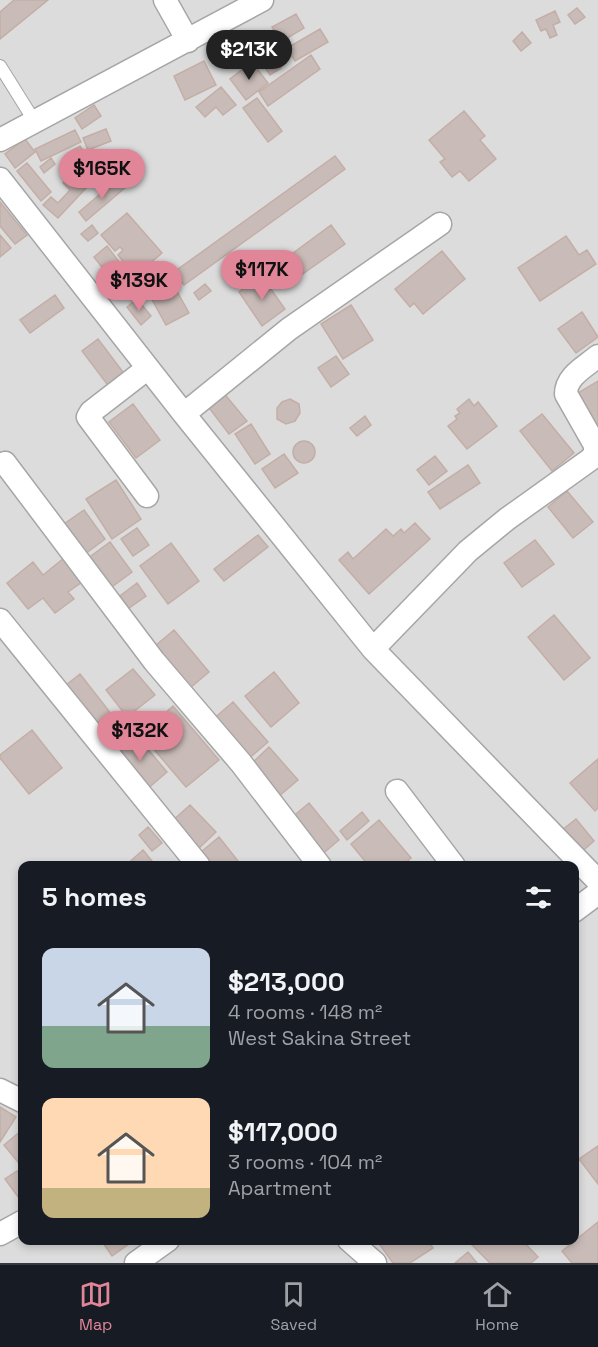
<!DOCTYPE html>
<meta charset="utf-8">
<style>
body{margin:0;font-family:"Space Grotesk",sans-serif;background:#242831;color:#f1f3f6;height:100vh;display:flex;flex-direction:column;font-size:22px;white-space:nowrap}
*{box-sizing:border-box;margin:0}
p{font-size:20px;color:#9ea1a6}
.icon{flex:none;width:33px;height:33px;fill:none;stroke:currentColor;stroke-width:2;stroke-linecap:round;stroke-linejoin:round}
.map{position:relative;flex:1;overflow:hidden}
.details{position:absolute;left:18px;top:861px;width:561px;height:384px;display:flex;flex-direction:column;background:#171b24;border-radius:12px;box-shadow:0 3px 9px #0003}
.details>*{flex:none}
.price{position:absolute;translate:-50% -51px;padding:0 14px;border-radius:21px;background:#e18698;color:#111;font-size:20px;line-height:39px;filter:drop-shadow(0 2px 3px #0008)}
.price::after{content:'';position:absolute;left:50%;top:36px;width:18px;height:14px;margin-left:-9px;background:inherit;clip-path:polygon(0 0,100% 0,50% 100%)}
.price.on{background:#222;color:#fff}
ul{padding:0;list-style:none}
li{display:flex;align-items:center;gap:18px;height:150px;padding:0 24px}
li span{display:grid;place-items:center;flex:none;width:168px;height:120px;border-radius:12px;color:#555}
li>.icon{margin-inline-start:auto}
span .icon{width:72px;height:72px;fill:#fffc;stroke-width:1}
li b{font-size:26px}
h2{display:flex;justify-content:space-between;align-items:center;height:72px;padding:0 24px;font-size:26px}
.tabs{display:flex;justify-content:space-around;align-items:center;height:84px;border-top:2px solid #363941;background:#171b24;font-size:16px;color:#9ea1a6}
.tabs a{display:grid;justify-items:center;gap:3px}
.tabs .on{color:#e18698}
.map>svg:first-child{display:block}
.residential{fill:#dddcdc;fill-rule:evenodd}
.building{fill:#c9bcb8;stroke:#c3aea6;stroke-width:1.5}
.lines{fill:none;stroke-linecap:round;stroke-linejoin:round}
.service-casing{stroke:#a6a6a6;stroke-width:14}
.minor-casing{stroke:#a6a6a6;stroke-width:25}
.service{stroke:#fff;stroke-width:12}
.minor{stroke:#fff;stroke-width:22}
</style>
<div class="map">
<svg width="598" height="1263" viewBox="0 0 598 1263">
<rect width="100%" height="100%" fill="#f0ebe5"/>
<path class="residential" d="M 0,0 L 598,0 L 598,1263 L 0,1263 ZM 22,866 L 574,866 L 574,1240 L 22,1240 Z"/>
<path class="building" d="M 14,0 L 48,0 L 0,39 L 0,12 Z
M 577,8 L 585,17 L 575,24 L 568,15 Z
M 555,11 L 560,22 L 553,25 L 557,35 L 550,38 L 546,29 L 541,31 L 536,20 Z
M 296,14 L 304,28 L 281,42 L 272,27 Z
M 320,29 L 328,42 L 295,61 L 287,48 Z
M 522,32 L 531,43 L 521,51 L 513,41 Z
M 262,41 L 281,68 L 270,75 L 252,48 Z
M 311,55 L 320,69 L 268,106 L 259,92 Z
M 204,61 L 216,85 L 185,100 L 174,76 Z
M 252,62 L 268,83 L 246,100 L 230,79 Z
M 221,87 L 236,105 L 223,115 L 216,107 L 205,117 L 196,107 Z
M 257,98 L 282,131 L 268,142 L 243,108 Z
M 94,105 L 101,116 L 82,129 L 75,118 Z
M 464,111 L 485,136 L 480,140 L 496,159 L 469,181 L 460,171 L 452,177 L 440,162 L 445,159 L 429,140 Z
M 106,129 L 111,141 L 88,150 L 83,138 Z
M 75,130 L 81,142 L 41,161 L 35,149 Z
M 25,139 L 35,152 L 15,168 L 5,154 Z
M 80,146 L 92,164 L 80,172 L 68,153 Z
M 335,156 L 345,169 L 184,285 L 174,272 Z
M 51,158 L 55,164 L 44,173 L 40,167 Z
M 27,163 L 51,192 L 41,201 L 17,171 Z
M 72,174 L 87,187 L 58,218 L 43,205 L 51,197 L 58,203 L 70,190 L 63,183 Z
M 119,178 L 126,187 L 86,221 L 79,212 Z
M 0,202 L 27,235 L 15,244 L 0,226 Z
M 127,213 L 162,253 L 135,276 L 118,255 L 123,250 L 120,247 L 115,251 L 101,235 Z
M 92,225 L 98,233 L 88,241 L 81,234 Z
M 331,225 L 345,244 L 290,283 L 277,265 Z
M 0,235 L 11,248 L 0,257 Z
M 566,236 L 579,255 L 587,250 L 596,264 L 540,301 L 518,268 Z
M 107,246 L 133,280 L 120,290 L 94,257 Z
M 442,251 L 465,279 L 423,314 L 414,303 L 410,307 L 395,289 Z
M 168,275 L 189,313 L 166,325 L 145,287 Z
M 261,275 L 285,309 L 262,326 L 239,292 Z
M 205,284 L 211,291 L 199,300 L 194,293 Z
M 55,295 L 64,308 L 30,333 L 20,320 Z
M 137,299 L 151,316 L 141,325 L 127,307 Z
M 351,305 L 373,340 L 343,359 L 321,324 Z
M 582,312 L 598,337 L 576,353 L 558,329 Z
M 98,339 L 129,380 L 113,392 L 82,351 Z
M 336,356 L 349,374 L 331,387 L 318,368 Z
M 598,381 L 598,427 L 578,393 Z
M 222,391 L 247,421 L 229,434 L 210,409 L 214,397 Z
M 290,399 L 299,404 L 300,413 L 295,421 L 286,424 L 277,419 L 277,408 L 282,402 Z
M 469,399 L 474,406 L 478,402 L 497,426 L 467,449 L 448,426 L 457,419 L 455,416 L 460,413 L 457,409 Z
M 133,404 L 160,440 L 136,458 L 109,422 Z
M 542,414 L 574,453 L 552,471 L 520,431 Z
M 365,416 L 371,425 L 357,436 L 350,428 Z
M 251,424 L 270,454 L 255,464 L 235,434 Z
M293 452a11 11 0 1 1 22 0a11 11 0 1 1-22 0Z
M 284,454 L 298,473 L 275,488 L 262,469 Z
M 435,456 L 447,471 L 429,485 L 417,470 Z
M 468,465 L 480,483 L 440,509 L 428,492 Z
M 116,480 L 141,519 L 112,539 L 86,499 Z
M 567,491 L 593,522 L 573,538 L 548,507 Z
M 84,510 L 105,539 L 85,554 L 64,524 Z
M 415,523 L 430,539 L 369,594 L 339,560 L 348,552 L 353,559 L 386,529 L 393,536 L 401,529 L 404,533 Z
M 137,528 L 149,545 L 133,556 L 121,539 Z
M 258,535 L 268,547 L 224,581 L 214,569 Z
M 535,540 L 554,564 L 522,587 L 504,563 Z
M 110,542 L 132,572 L 109,589 L 87,559 Z
M 171,543 L 199,581 L 168,604 L 140,566 Z
M 64,558 L 82,582 L 68,592 L 74,599 L 55,613 L 43,598 L 28,609 L 7,583 L 33,562 L 43,575 Z
M 137,583 L 146,596 L 125,611 L 116,599 Z
M 554,615 L 590,658 L 564,680 L 528,637 Z
M 174,630 L 209,672 L 190,688 L 155,646 Z
M 133,669 L 155,695 L 127,717 L 106,690 Z
M 274,672 L 299,703 L 271,727 L 245,696 Z
M 80,674 L 116,720 L 97,734 L 61,689 Z
M 233,702 L 268,742 L 246,761 L 211,721 Z
M 173,706 L 219,760 L 186,787 L 141,734 Z
M 32,730 L 62,768 L 29,794 L 0,758 L 0,755 Z
M 135,734 L 167,772 L 145,791 L 113,753 Z
M 269,747 L 298,780 L 278,797 L 250,765 Z
M 598,759 L 598,808 L 595,811 L 570,783 Z
M 309,803 L 339,840 L 320,856 L 290,819 Z
M 190,805 L 216,832 L 196,851 L 170,823 Z
M 362,812 L 369,821 L 347,840 L 340,831 Z
M 576,819 L 594,841 L 577,856 L 558,833 Z
M 379,820 L 411,858 L 402,866 L 369,866 L 351,844 Z
M 148,827 L 162,843 L 152,851 L 139,835 Z
M 219,837 L 242,866 L 204,866 L 196,856 Z
M 143,850 L 156,866 L 125,866 Z
M 0,1107 L 16,1117 L 0,1142 Z
M 22,1130 L 22,1167 L 4,1145 Z
M 598,1146 L 598,1184 L 579,1159 Z
M 17,1171 L 22,1178 L 22,1195 L 19,1198 L 5,1179 Z
M 598,1222 L 598,1263 L 572,1263 L 562,1251 Z
M 101,1240 L 133,1240 L 133,1241 L 112,1256 Z
M 386,1240 L 428,1240 L 433,1248 L 410,1263 L 393,1263 L 380,1245 Z
M 474,1240 L 522,1240 L 538,1257 L 531,1263 L 490,1263 L 471,1244 Z
M 468,1252 L 477,1263 L 455,1263 Z"/>
<g class="lines">
<g class="service-casing">
<path id="service" d="M 0,66 L 35,122"/>
</g>
<g class="minor-casing">
<path id="minor" d="M 165,0 L 188,41
M 0,140 L 262,0
M 0,179 L 184,414 L 373,649 L 598,881
M 184,414 L 289,329 L 440,224
M 5,463 L 154,661 L 241,763 L 320,866
M 147,496 L 88,417 L 91,412 L 148,368
M 0,620 L 199,866
M 373,649 L 468,551 L 507,519 L 591,459 L 595,453 L 595,445 L 566,394 C 566,376 585,367 598,356
M 397,791 L 454,866
M 574,911 L 598,893
M 0,1090 L 22,1101
M 0,1234 L 22,1222
M 349,1240 L 375,1263
M 136,1263 L 168,1240"/>
</g>
<use href="#service" class="service"/>
<use href="#minor" class="minor"/>
</g>
</svg>
<b class="price on" style="left:249px;top:81px">$213K</b>
<b class="price" style="left:102px;top:200px">$165K</b>
<b class="price" style="left:262px;top:301px">$117K</b>
<b class="price" style="left:139px;top:312px">$139K</b>
<b class="price" style="left:140px;top:762px">$132K</b>
<section class="details">
<h2>5 homes<svg class="icon" aria-label="filters" viewBox="0 0 24 24"><path d="M4 7h16M4 17h16"/><circle cx="9" cy="7" r="2"/><circle cx="15" cy="17" r="2"/></svg></h2>
<ul>
<li><span style="background:linear-gradient(#c9d6e8 65%,#7fa58c 0)"><svg class="icon" aria-label="home" viewBox="0 0 24 24"><path d="M3 11l9-7 9 7M6 9v11h12V9"/></svg></span><div><b>$213,000</b><p>4 rooms · 148 m²</p><p>West Sakina Street</p></div></li>
<li><span style="background:linear-gradient(#ffd9b3 75%,#c2b280 0)"><svg class="icon" aria-label="home" viewBox="0 0 24 24"><path d="M3 11l9-7 9 7M6 9v11h12V9"/></svg></span><div><b>$117,000</b><p>3 rooms · 104 m²</p><p>Apartment</p></div></li>
</ul>
</section>
</div>
<nav class="tabs">
<a class="on"><svg class="icon" aria-label="map" viewBox="0 0 24 24"><path d="M3 6l6-2 6 2 6-2v14l-6 2-6-2-6 2zM9 4v14M15 6v14"/></svg>Map</a>
<a><svg class="icon" aria-label="saved" viewBox="0 0 24 24"><path d="M7 4h10v16l-5-4-5 4z"/></svg>Saved</a>
<a><svg class="icon" aria-label="home" viewBox="0 0 24 24"><path d="M3 11l9-7 9 7M6 9v11h12V9"/></svg>Home</a>
</nav>
